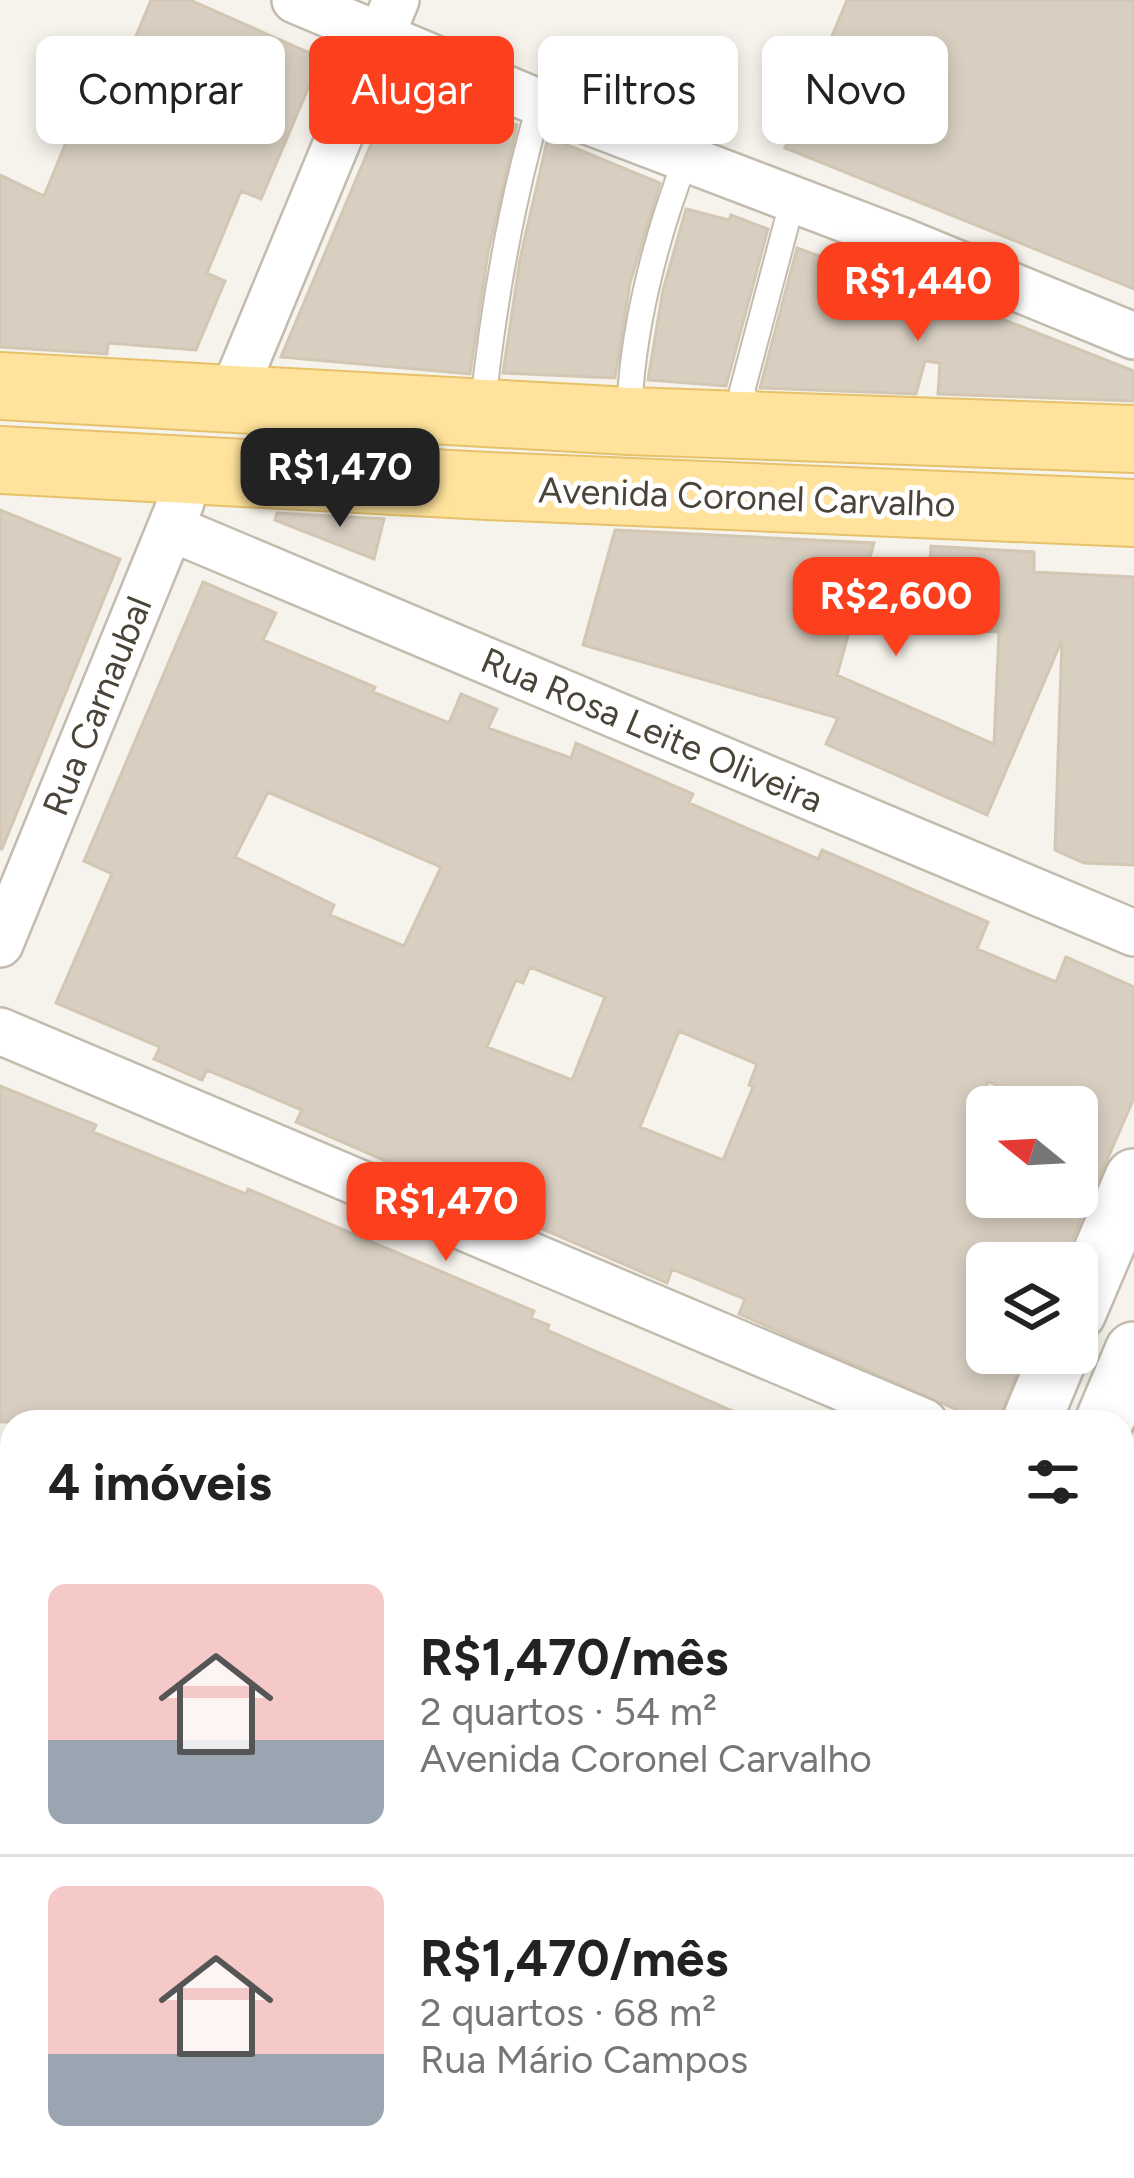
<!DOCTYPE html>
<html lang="pt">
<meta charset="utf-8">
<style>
body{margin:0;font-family:Figtree,sans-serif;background:#f6f6f6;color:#222;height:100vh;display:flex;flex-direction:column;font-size:45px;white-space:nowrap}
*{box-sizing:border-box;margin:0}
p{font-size:39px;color:#767676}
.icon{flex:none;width:66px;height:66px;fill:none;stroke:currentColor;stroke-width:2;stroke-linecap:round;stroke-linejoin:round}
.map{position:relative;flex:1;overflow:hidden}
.drawer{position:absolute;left:0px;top:1410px;width:1134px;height:768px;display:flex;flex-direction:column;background:#fff;border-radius:36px 36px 0 0;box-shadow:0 6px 18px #0003}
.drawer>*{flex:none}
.banner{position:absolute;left:36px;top:36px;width:1062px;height:108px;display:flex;gap:24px}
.needle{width:78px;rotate:288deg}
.controls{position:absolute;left:966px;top:1086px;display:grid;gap:24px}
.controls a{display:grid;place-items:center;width:132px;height:132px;border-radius:18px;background:#fff;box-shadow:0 6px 18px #0003;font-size:60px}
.price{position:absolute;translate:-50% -102px;padding:0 27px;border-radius:24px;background:#fc3f1d;color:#fff;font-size:39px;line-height:78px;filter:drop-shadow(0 3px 6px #0008)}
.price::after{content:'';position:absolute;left:50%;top:72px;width:36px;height:27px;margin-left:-18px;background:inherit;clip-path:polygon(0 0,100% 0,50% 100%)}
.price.selected{background:#222;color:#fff}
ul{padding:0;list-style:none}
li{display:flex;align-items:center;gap:36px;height:300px;padding:0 48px}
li+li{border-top:3px solid #e0e0e0}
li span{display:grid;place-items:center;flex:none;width:336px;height:240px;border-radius:18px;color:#555}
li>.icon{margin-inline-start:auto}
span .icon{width:144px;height:144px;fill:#fffc;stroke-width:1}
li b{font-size:51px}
h2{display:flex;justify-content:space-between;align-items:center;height:144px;padding:0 48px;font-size:51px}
.tag{padding:0 42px;border-radius:18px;background:#fff;box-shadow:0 6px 18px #0003;font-size:42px;line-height:108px}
.tag.selected{background:#fc3f1d;color:#fff}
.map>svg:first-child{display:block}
.building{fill:#d8cfc1;stroke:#d3c7b4;stroke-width:3;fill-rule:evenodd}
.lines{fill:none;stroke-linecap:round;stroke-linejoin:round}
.service-casing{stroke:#c2bbae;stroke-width:28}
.minor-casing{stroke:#c2bbae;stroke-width:50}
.tertiary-casing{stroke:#c2bbae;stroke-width:62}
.primary-casing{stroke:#e6c16a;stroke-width:70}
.service{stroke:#fff;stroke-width:24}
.minor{stroke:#fff;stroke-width:45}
.tertiary{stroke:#fff;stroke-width:57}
.primary{stroke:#ffe39c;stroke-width:66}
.labels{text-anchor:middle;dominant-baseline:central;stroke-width:10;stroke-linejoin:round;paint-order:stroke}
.street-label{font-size:36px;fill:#4b4439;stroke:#fff}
</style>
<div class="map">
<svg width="1134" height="2178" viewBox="0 0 1134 2178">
<rect width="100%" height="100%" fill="#f6f3ec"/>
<path class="building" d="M 151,0 L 190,0 L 321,58 L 261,199 L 241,191 L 207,273 L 225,281 L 196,350 L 108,343 L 107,354 L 0,347 L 0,175 L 44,196 L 81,106 L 103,115 Z
M 847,0 L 1134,0 L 1134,289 L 785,148 Z
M 399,78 L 517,125 L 488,253 L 470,374 L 281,357 Z
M 548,137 L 660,183 L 630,283 L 615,378 L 503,373 L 520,259 Z
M 686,209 L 729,220 L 731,215 L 768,229 L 726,386 L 648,380 L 663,290 Z
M 797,248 L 884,279 L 880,293 L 959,302 L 1134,371 L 1134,401 L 938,394 L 940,363 L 925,361 L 916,394 L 760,388 Z
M 0,510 L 120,559 L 2,849 L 0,849 Z
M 277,513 L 384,519 L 374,559 L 275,520 Z
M 615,530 L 874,543 L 837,675 L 994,744 L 999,632 L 927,628 L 931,546 L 1034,552 L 1034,572 L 1134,577 L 1134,865 L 1084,863 L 1055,850 L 1062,640 L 987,815 L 826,744 L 838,718 L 583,645 Z
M 203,582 L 276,613 L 263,640 L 375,687 L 373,692 L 449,723 L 461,694 L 497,709 L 488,728 L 571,758 L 576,743 L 693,794 L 689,803 L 818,859 L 822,850 L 988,922 L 977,949 L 1056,982 L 1066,957 L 1134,987 L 1134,1098 L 1062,1263 L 987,1263 L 987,1353 L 1024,1353 L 999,1422 L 985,1422 L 739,1314 L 745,1299 L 672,1269 L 667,1283 L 296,1122 L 302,1110 L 248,1087 L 207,1070 L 202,1080 L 154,1059 L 160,1047 L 56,1003 L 112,874 L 84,861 ZM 268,792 L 441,867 L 404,946 L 330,915 L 334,905 L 235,857 ZM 530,967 L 605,997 L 572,1080 L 487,1047 L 516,980 L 523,983 ZM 679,1031 L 757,1064 L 749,1085 L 753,1087 L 723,1160 L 640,1127 ZM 987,1081 L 1049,1107 L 1077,1107 L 1077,1197 L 987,1197 Z
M 0,1086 L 96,1125 L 93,1132 L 246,1194 L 248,1189 L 534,1311 L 531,1318 L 549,1325 L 547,1330 L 758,1422 L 0,1422 Z"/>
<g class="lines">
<g class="service-casing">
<path id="service" d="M 482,413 C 493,307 510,205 540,103
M 755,418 L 742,391 L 793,199
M 629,419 C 631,333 655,239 686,159"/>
</g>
<g class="minor-casing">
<path id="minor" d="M 295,0 L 540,103 L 900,240 L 1134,336
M 230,400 L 396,0
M 171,528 L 1134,933
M 0,944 L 181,502
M 0,1031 L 924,1422
M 1122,1510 L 1134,1515
M 0,1625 L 12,1630
M 1122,2109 L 1134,2114
M 262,2178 L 266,2166"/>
</g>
<g class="tertiary-casing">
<path id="tertiary" d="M 1077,1312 L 1134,1178
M 1031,1422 L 1060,1353
M 1104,1422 L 1134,1351
M 740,2178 L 743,2166
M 808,2178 L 811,2166"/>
</g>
<g class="primary-casing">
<path id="primary" d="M 0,386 L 629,421 L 1134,439
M 0,460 L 488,486 L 1134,513"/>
</g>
<use href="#service" class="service"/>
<use href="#minor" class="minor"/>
<use href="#tertiary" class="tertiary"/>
<use href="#primary" class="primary"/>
</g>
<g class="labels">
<g class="street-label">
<text transform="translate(747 497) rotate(2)">Avenida Coronel Carvalho</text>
<text transform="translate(97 706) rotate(-68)">Rua Carnaubal</text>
<text transform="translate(652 730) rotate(23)">Rua Rosa Leite Oliveira</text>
</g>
</g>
</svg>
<div class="controls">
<a><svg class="needle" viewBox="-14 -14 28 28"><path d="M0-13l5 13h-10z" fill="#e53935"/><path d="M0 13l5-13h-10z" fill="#767676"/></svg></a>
<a><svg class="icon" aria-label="layers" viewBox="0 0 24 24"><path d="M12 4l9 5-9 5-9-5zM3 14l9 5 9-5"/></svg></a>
</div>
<b class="price" style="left:918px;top:344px">R$1,440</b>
<b class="price selected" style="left:340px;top:530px">R$1,470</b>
<b class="price" style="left:896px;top:659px">R$2,600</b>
<b class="price" style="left:446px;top:1264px">R$1,470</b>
<div class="banner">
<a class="tag">Comprar</a>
<a class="tag selected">Alugar</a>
<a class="tag">Filtros</a>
<a class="tag">Novo</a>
</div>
<section class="drawer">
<h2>4 imóveis<svg class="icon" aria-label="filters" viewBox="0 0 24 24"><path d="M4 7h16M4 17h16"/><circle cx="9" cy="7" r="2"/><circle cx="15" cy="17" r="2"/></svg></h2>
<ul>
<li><span style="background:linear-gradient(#f6c9c9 65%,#9aa5b1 0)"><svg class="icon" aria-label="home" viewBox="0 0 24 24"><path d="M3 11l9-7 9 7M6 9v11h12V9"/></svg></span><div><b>R$1,470/mês</b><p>2 quartos · 54 m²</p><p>Avenida Coronel Carvalho</p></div></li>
<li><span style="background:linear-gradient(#f6c9c9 70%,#9aa5b1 0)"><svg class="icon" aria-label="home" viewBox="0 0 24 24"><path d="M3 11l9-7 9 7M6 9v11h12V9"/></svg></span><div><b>R$1,470/mês</b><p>2 quartos · 68 m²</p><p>Rua Mário Campos</p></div></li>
</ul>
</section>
</div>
